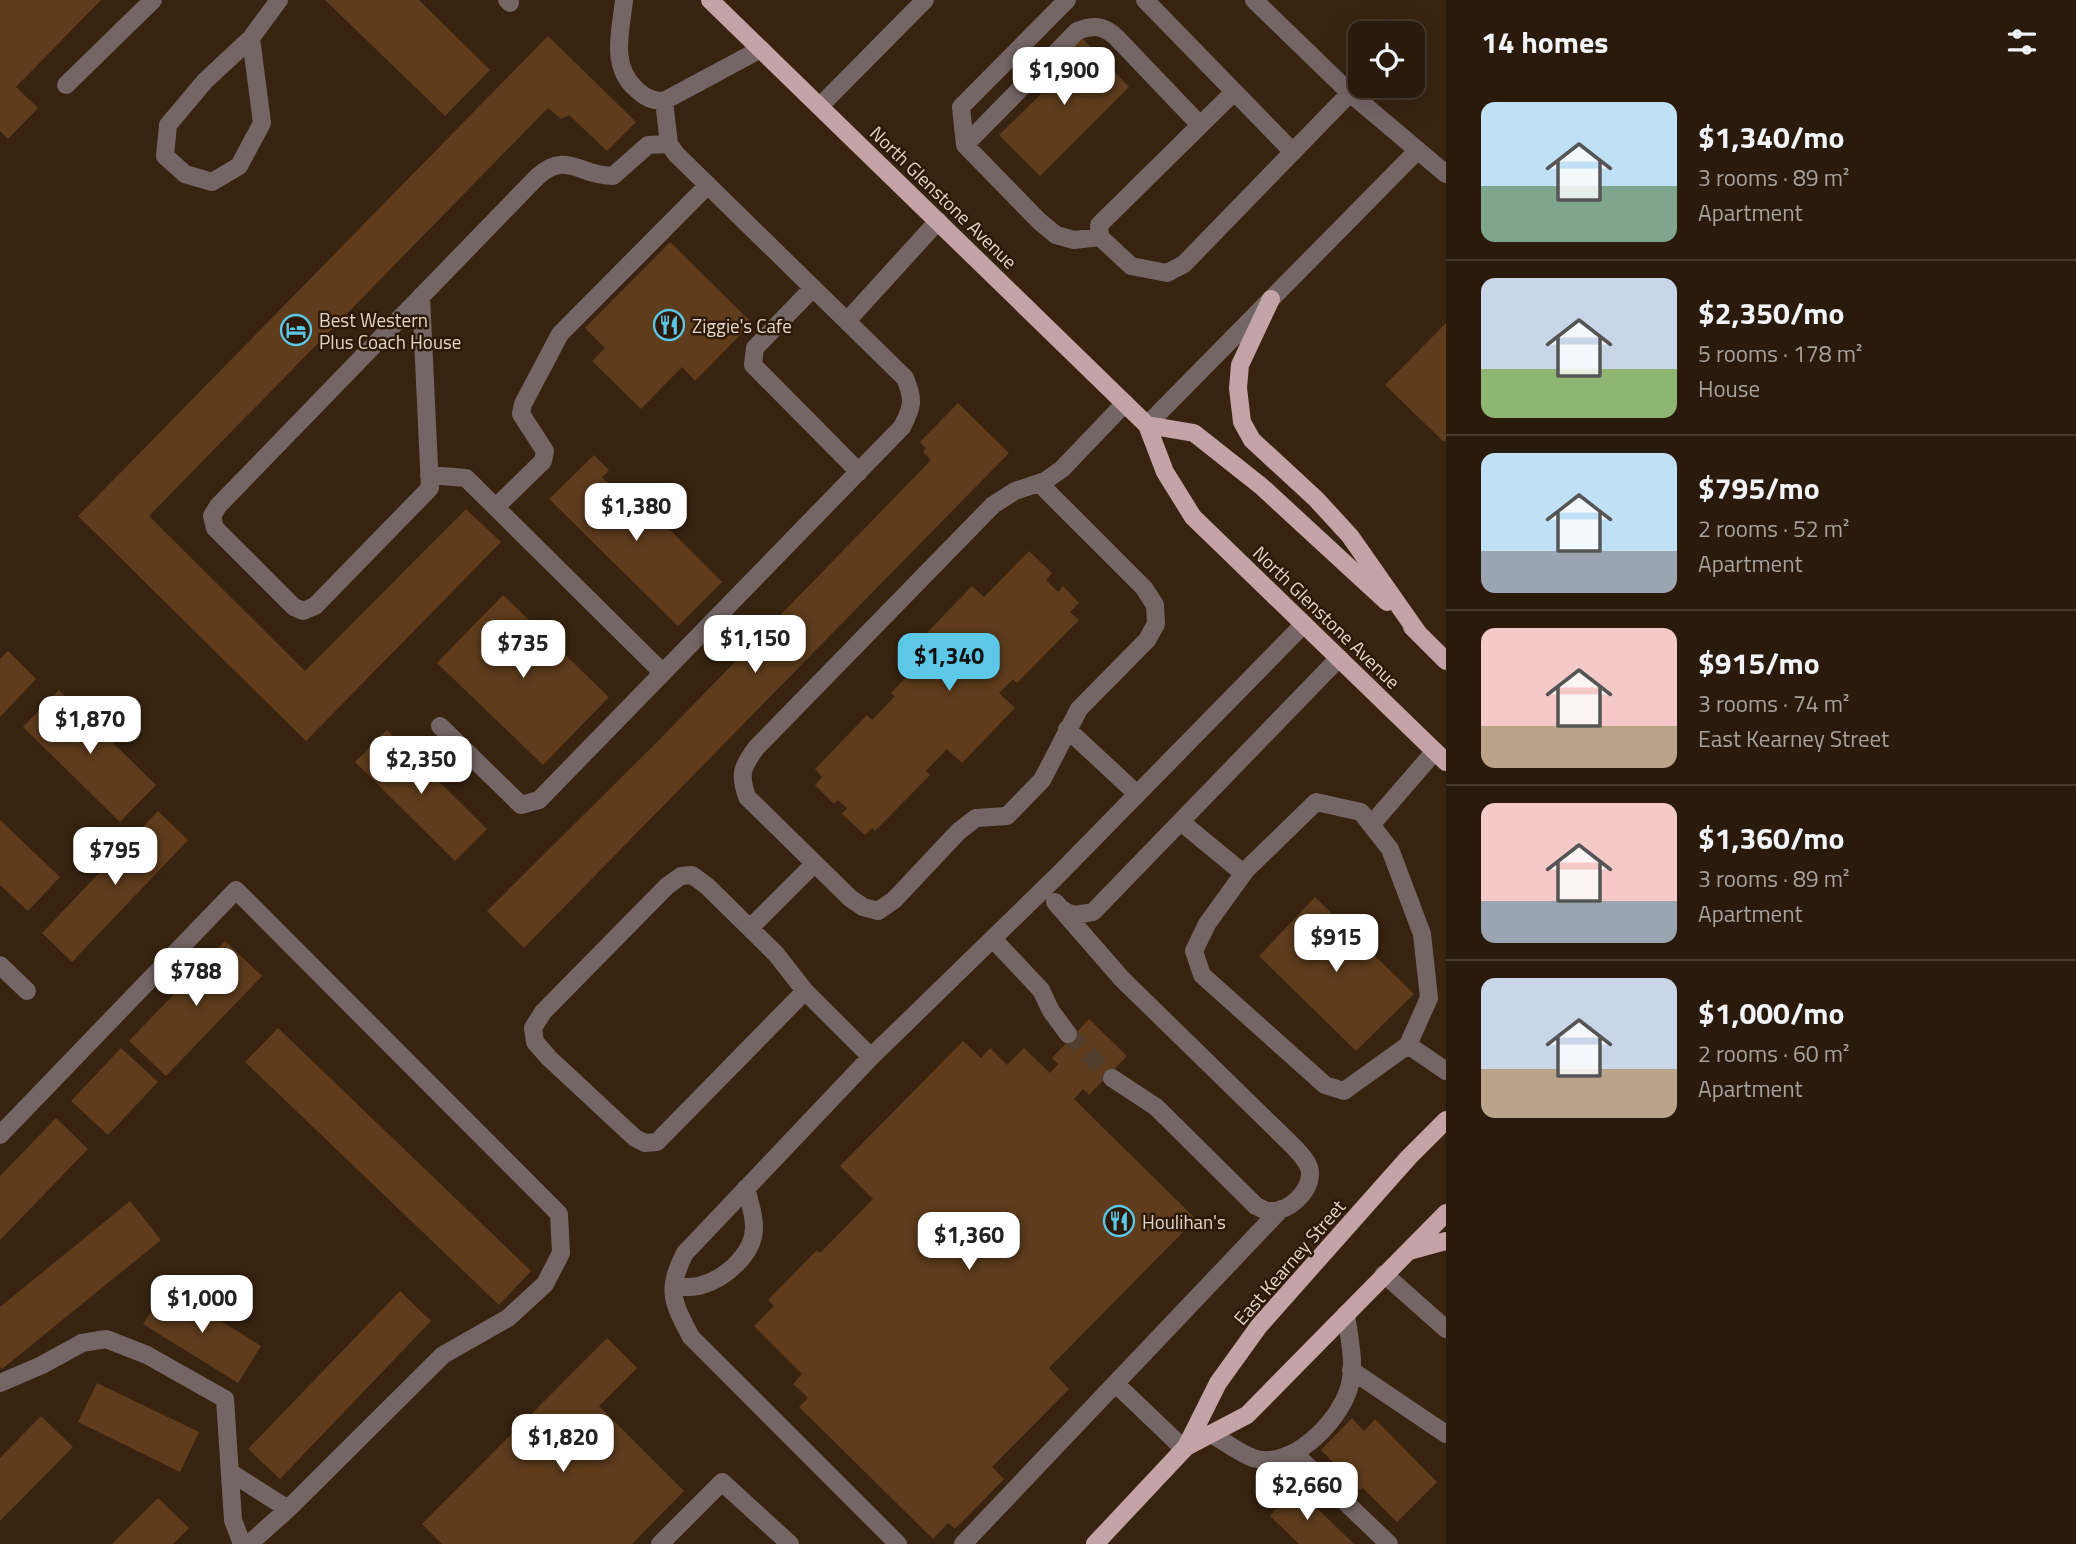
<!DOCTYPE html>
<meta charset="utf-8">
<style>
body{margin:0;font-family:"Titillium Web",sans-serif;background:#36271a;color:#f1f3f6;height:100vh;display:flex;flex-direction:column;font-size:26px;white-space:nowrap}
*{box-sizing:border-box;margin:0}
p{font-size:23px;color:#a5a19d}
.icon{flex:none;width:38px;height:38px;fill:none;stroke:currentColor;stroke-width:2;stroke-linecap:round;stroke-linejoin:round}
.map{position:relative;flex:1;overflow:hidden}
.panel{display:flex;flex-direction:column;background:#2a1a0c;width:630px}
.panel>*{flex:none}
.controls{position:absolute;left:1348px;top:21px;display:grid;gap:14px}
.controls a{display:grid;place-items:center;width:77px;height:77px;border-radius:14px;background:#2a1a0c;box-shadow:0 7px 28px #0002,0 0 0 2px #46382d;font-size:35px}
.price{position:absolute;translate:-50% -60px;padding:0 16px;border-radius:14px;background:#fff;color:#222;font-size:23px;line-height:46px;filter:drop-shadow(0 2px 4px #0008)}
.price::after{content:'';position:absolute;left:50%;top:42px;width:21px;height:16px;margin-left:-10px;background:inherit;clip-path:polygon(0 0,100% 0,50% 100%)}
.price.on{background:#5dc7e8;color:#111}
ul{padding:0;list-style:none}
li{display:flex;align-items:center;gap:21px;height:175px;padding:0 35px}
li+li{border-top:2px solid #46382d}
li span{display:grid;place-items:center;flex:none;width:196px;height:140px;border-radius:14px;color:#555}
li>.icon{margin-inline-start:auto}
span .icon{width:84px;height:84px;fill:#fffc;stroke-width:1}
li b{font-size:30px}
h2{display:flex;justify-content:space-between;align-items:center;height:84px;padding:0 35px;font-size:30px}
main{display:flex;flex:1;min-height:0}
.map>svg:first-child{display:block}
.building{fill:#5e3c1c}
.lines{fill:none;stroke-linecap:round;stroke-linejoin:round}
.minor-tunnel{stroke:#523e2c;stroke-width:18;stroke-dasharray:18 9;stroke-linecap:butt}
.minor{stroke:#756666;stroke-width:18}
.major{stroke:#c3a3a5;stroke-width:18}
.labels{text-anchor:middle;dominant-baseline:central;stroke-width:5;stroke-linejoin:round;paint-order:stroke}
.street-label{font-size:19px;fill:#e3d5c9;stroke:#2d1906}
.poi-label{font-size:19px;fill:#e3d5c9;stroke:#2d1906;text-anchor:start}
</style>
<main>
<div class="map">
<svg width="1446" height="1544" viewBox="0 0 1446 1544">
<rect width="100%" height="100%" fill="#382310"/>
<path class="building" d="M 0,0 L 101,0 L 16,87 L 38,108 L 8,139 L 0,131 Z
M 325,0 L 419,0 L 490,70 L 445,116 Z
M 548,36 L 636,122 L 607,151 L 569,115 L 561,119 L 548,108 L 149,516 L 305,671 L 466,509 L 501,542 L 306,741 L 78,516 Z
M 1082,38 L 1129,87 L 1040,176 L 999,135 L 1041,94 L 1033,87 Z
M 670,242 L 752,323 L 695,381 L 682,367 L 641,409 L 592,361 L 605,348 L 585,328 Z
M 1446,323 L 1446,440 L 1444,442 L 1385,385 Z
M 958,403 L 1009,453 L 524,948 L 487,911 L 659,740 L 931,460 L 923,452 L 926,448 L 920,442 Z
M 594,455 L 609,470 L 602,477 L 651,525 L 658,518 L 722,582 L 678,626 L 549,499 Z
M 1029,551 L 1052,573 L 1046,580 L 1058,592 L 1063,586 L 1079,603 L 1070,612 L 1079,620 L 1017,683 L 1013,679 L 999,693 L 1015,708 L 962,763 L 947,749 L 926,771 L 930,775 L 875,831 L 872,828 L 865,835 L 842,814 L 847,808 L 838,800 L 834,804 L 815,785 L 822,777 L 815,769 L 867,715 L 872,720 L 895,696 L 891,693 L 929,653 L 918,642 L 972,586 L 984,597 Z
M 503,595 L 609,697 L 543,765 L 437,663 Z
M 8,651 L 36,679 L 0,717 L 0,659 Z
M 59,690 L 156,785 L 120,822 L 23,727 Z
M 387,730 L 487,829 L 455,861 L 355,762 Z
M 158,811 L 188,840 L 72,962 L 42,933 Z
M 0,820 L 60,877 L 28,911 L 0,885 Z
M 1315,897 L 1414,994 L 1356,1051 L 1259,956 Z
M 225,941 L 262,976 L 166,1076 L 129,1041 Z
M 1089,1019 L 1127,1056 L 1089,1095 L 1083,1089 L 1074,1099 L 1196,1219 L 1049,1368 L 1069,1389 L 992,1467 L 1004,1479 L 955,1529 L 948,1523 L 933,1539 L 799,1407 L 808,1398 L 793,1384 L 802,1374 L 754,1326 L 774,1306 L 768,1300 L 817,1250 L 820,1253 L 873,1199 L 840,1166 L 963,1041 L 981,1058 L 990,1048 L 1007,1065 L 1024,1048 L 1050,1073 L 1058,1064 L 1052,1058 Z
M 278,1028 L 531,1271 L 499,1305 L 245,1062 Z
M 121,1048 L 158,1082 L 108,1135 L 71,1101 Z
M 56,1118 L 88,1149 L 0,1240 L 0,1176 Z
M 130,1201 L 161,1240 L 2,1369 L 0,1367 L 0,1307 Z
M 167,1287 L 261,1346 L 238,1383 L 143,1324 Z
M 400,1291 L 431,1321 L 280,1479 L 248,1449 Z
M 607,1338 L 637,1368 L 599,1406 L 684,1491 L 632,1544 L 442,1544 L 422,1524 Z
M 97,1383 L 199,1432 L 180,1472 L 78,1422 Z
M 41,1416 L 73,1447 L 0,1521 L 0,1458 Z
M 1352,1418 L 1364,1431 L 1375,1419 L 1437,1482 L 1397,1522 L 1363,1488 L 1360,1490 L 1321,1450 Z
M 1297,1489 L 1354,1544 L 1299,1544 L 1270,1516 L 1283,1500 Z
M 158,1498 L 189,1528 L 173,1544 L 112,1544 Z"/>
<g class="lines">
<path class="minor-tunnel" d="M 1068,1034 L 1112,1078"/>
<path class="minor" d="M 507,0 L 510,3
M 624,0 C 621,30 610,65 635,88 C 644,97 652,101 664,101 L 761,49
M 1067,0 L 961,107 L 965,145 L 1039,221 L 1056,235 L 1074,240 L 1100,237
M 1145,0 L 1293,152
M 1254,0 L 1350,93 L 1446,174
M 251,38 L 262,123 L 239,166 L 212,182 L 185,174 L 165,156 L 168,125 L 205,81 L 251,38 L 279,0
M 66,85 L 153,0
M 1234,92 L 1099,225 L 1100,237 L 1131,266 L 1167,273 L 1184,264 L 1350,93
M 820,106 L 925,0
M 965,145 L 1077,31 C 1094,25 1103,25 1116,37 L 1200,125
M 813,288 L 755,348 L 753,365 L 859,472
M 421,296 L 430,488 L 315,606 L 303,611 L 294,607 L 215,528 L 212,516 L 218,506 L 537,177 C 567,150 579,176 613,176 L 648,145 L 669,144
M 847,321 L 938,221
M 1147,425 L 1418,150
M 429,475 L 466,478 L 663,673
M 1039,483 L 1144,588 L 1155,605 L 1156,624 L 1147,640 L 1079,709 L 1042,780 L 1007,816 L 976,818 L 959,831 L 894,900 L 878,911 L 863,907 L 850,898 L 747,797 C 739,774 742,767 756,748 L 993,505 L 1015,491 L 1045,481 L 1062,469 L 1125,403
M 496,507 L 543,461 L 545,451 L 521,414 L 523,404 L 560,334 L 708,185
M 440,726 L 521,805 L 539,800 L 902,427 C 913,406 914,400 905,378 L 676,154 L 669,144 L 664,101
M 1067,729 L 1137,794
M 1181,822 L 1243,873
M 1371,825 L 1435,751
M 1055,902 L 1122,979 L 1294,1147 C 1301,1155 1311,1164 1310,1175 C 1309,1193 1289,1211 1272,1211 C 1266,1212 1261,1208 1256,1206 L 1156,1107 L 1112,1078
M 1061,908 C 1071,918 1081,914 1093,912 L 1339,658
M 750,928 L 814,864
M 993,939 L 1041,990 L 1051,1011 L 1068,1034
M 0,965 L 27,991
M 805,991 L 657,1142 L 645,1143 L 635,1138 L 549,1058 L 535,1042 L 533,1028 L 543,1012 L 667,886 L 681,876 L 692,875 L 707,886 L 776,954 L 805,991 L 871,1057
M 1408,1045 L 1344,1091 L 1325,1085 L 1202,975 L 1194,951 L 1207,924 L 1246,870 L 1316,802 L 1361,812 L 1390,849 L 1422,934 L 1429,998 L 1408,1045 L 1446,1071
M 0,1135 L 236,890 L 559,1214 L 561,1253 L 545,1284 L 508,1318 L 443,1355 L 288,1509 L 249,1544
M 1384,1274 L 1446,1329
M 674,1287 C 683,1287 694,1288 702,1285 C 726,1278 755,1253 754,1226 C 754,1214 749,1200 746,1188
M 1351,1370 L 1446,1434
M 0,1383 L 42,1365 L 82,1343 L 106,1339 L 147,1355 L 225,1399 L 233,1520 L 242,1544
M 1116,1384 L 1184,1449
M 1211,1434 C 1224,1441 1239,1453 1253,1458 C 1291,1471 1339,1422 1349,1388 C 1356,1365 1349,1337 1346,1314
M 1295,1454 L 1389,1544
M 230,1472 L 288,1509
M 660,1544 L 722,1482 L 790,1544
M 898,1544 L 691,1337 C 672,1301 666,1290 685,1253 L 871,1057 L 1056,877 L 1304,624
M 963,1544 L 1281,1209"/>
<path class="major" d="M 710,0 L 1147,425 L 1165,472 L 1193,517 L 1446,762
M 1271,299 L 1240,365 L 1238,388 L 1242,422 L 1252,440 L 1316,499 L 1350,536 L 1418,633
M 1147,425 L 1194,433 L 1261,486 L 1387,602
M 1412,627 L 1446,661
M 1409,1251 L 1446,1241
M 1186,1447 L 1247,1415 L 1446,1213
M 1095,1544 L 1186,1447 L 1218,1383 L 1259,1326 L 1409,1157 L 1446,1120"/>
</g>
<defs>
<g id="restaurant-ring" transform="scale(1.575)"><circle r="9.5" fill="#2d1906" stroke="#5dc7e8" stroke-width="1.5"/><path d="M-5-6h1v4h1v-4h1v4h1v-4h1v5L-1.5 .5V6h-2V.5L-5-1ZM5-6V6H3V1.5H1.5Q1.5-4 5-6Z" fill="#5dc7e8"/></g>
<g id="hotel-ring" transform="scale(1.575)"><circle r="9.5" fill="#2d1906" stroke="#5dc7e8" stroke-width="1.5"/><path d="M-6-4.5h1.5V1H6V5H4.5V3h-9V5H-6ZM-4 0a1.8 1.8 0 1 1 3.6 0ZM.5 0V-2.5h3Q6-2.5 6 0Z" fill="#5dc7e8"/></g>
</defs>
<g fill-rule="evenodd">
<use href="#restaurant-ring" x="669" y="325"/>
<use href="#hotel-ring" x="296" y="330"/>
<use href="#restaurant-ring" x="1119" y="1221"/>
</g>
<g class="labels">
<g class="street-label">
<text transform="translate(944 197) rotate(44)">North Glenstone Avenue</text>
<text transform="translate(1327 617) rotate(44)">North Glenstone Avenue</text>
<text transform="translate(1289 1262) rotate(-49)">East Kearney Street</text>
</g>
<g class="poi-label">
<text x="319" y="319">Best Western<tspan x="319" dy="22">Plus Coach House</tspan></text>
<text x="692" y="325">Ziggie's Cafe</text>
<text x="1142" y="1221">Houlihan's</text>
</g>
</g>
</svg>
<div class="controls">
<a><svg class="icon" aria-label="locate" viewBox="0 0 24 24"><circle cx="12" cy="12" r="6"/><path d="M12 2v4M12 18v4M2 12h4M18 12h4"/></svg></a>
</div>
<b class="price" style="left:1064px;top:107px">$1,900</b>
<b class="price" style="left:636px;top:543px">$1,380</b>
<b class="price" style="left:755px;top:675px">$1,150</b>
<b class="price" style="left:523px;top:680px">$735</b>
<b class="price on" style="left:949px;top:693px">$1,340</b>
<b class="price" style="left:90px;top:756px">$1,870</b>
<b class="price" style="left:421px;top:796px">$2,350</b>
<b class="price" style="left:115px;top:887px">$795</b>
<b class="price" style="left:1336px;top:974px">$915</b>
<b class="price" style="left:196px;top:1008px">$788</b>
<b class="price" style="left:969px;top:1272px">$1,360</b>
<b class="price" style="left:202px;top:1335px">$1,000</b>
<b class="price" style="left:563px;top:1474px">$1,820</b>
<b class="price" style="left:1307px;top:1522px">$2,660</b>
</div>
<section class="panel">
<h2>14 homes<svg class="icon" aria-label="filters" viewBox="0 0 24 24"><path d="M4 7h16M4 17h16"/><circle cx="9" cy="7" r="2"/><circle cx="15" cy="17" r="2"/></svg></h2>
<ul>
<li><span style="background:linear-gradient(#bfe0f5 60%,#7fa58c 0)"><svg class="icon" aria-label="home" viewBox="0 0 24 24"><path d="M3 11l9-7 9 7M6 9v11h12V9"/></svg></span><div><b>$1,340/mo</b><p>3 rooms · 89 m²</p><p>Apartment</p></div></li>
<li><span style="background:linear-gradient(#c9d6e8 65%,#8fb573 0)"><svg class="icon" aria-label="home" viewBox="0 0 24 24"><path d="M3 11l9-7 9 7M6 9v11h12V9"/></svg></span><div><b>$2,350/mo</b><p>5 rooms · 178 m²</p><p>House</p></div></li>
<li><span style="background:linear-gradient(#bfe0f5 70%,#9aa5b1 0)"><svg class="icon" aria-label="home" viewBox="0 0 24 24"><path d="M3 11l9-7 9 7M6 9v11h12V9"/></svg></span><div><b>$795/mo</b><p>2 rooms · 52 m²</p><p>Apartment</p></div></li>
<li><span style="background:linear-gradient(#f6c9c9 70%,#b9a48a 0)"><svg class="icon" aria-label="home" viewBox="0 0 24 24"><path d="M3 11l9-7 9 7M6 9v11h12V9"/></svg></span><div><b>$915/mo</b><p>3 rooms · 74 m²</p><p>East Kearney Street</p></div></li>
<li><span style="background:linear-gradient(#f6c9c9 70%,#9aa5b1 0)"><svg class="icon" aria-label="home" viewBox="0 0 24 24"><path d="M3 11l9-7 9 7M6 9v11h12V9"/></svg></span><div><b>$1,360/mo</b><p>3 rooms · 89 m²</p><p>Apartment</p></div></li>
<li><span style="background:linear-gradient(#c9d6e8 65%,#b9a48a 0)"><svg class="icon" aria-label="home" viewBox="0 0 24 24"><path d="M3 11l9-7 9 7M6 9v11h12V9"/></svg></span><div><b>$1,000/mo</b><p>2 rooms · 60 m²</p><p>Apartment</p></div></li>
</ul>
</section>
</main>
